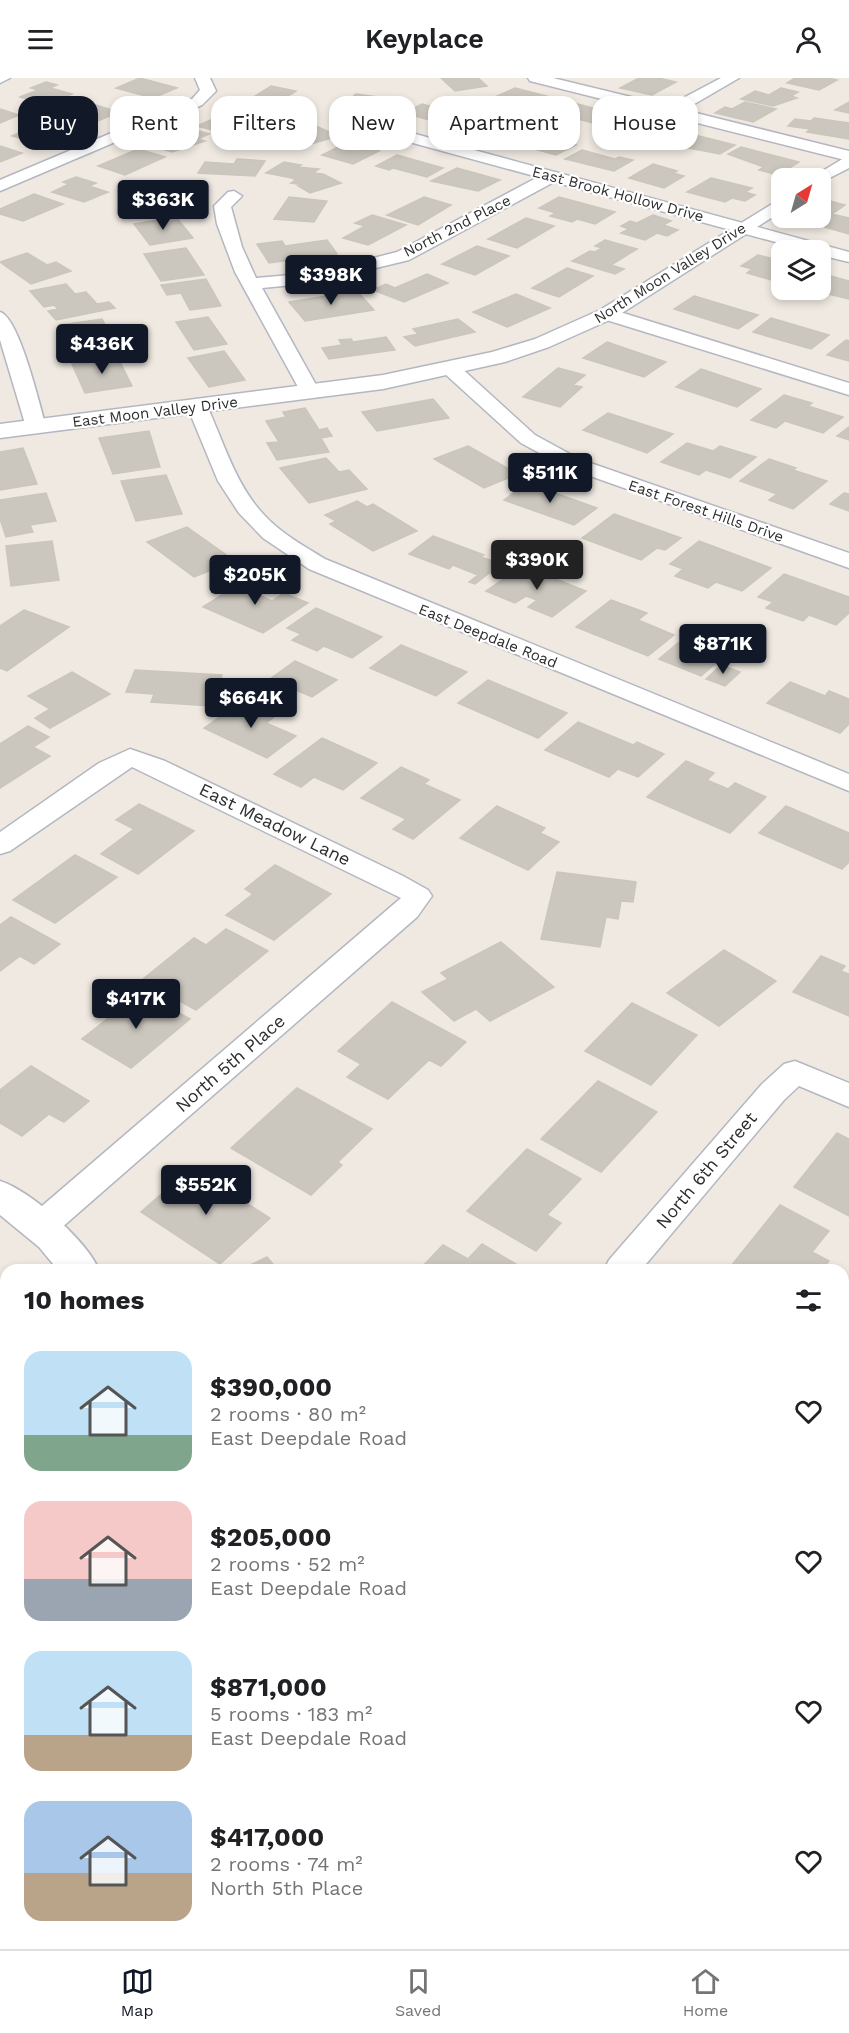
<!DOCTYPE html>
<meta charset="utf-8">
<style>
body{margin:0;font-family:"Work Sans",sans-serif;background:#f2f2f2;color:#202124;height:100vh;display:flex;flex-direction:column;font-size:22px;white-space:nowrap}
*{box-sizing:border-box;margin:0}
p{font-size:20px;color:#757577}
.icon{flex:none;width:33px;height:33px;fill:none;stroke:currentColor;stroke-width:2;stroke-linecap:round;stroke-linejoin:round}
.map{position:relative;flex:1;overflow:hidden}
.panel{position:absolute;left:0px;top:1186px;width:849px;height:686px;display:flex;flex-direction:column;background:#fff;border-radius:18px 18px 0 0;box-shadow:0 3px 9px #0003}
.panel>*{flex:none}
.guide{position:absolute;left:18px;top:18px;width:813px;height:54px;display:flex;gap:12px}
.needle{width:39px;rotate:37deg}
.controls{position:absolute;left:771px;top:90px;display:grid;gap:12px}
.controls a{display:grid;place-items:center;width:60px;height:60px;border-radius:12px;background:#fff;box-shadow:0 3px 9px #0003;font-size:30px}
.price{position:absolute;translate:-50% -51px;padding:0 14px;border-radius:6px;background:#111827;color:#fff;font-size:20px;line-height:39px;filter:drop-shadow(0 2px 3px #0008)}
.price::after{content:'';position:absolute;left:50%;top:36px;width:18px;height:14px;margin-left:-9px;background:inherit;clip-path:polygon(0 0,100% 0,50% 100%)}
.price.active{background:#222;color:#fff}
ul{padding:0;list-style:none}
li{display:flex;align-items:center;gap:18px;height:150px;padding:0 24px}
li span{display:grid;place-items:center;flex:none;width:168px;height:120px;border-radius:18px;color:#555}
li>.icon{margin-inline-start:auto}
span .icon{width:72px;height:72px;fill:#fffc;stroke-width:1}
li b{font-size:26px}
h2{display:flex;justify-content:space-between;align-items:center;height:72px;padding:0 24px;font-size:26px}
.chip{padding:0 21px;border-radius:18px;background:#fff;box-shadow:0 3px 9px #0003;font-size:21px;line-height:54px}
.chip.active{background:#111827;color:#fff}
header{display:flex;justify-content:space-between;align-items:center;height:78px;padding:0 24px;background:#fff;font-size:27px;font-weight:600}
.menu{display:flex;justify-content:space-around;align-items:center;height:84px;border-top:2px solid #e0e0e0;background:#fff;font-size:16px;color:#757577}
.menu a{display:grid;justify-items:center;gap:3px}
.menu .active{color:#111827}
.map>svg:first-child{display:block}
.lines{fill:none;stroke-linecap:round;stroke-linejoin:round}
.stream{stroke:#75cff0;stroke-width:12}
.building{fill:#cbc7bf;stroke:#cbc5ba;stroke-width:1.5}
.minor-casing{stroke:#b4b7c1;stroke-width:3}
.tertiary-casing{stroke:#b4b7c1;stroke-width:3}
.minor{fill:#fff;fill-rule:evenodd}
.tertiary{fill:#fff;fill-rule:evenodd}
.labels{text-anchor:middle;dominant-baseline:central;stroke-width:4.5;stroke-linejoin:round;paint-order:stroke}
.far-street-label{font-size:15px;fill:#2e2e2e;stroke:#fff}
.street-label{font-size:18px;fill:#2e2e2e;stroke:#fff}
</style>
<header><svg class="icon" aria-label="menu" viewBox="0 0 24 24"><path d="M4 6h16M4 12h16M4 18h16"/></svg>Keyplace<svg class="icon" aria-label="person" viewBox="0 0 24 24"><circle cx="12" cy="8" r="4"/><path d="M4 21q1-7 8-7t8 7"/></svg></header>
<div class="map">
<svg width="849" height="1871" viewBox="0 0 849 1871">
<rect width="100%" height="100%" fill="#efe9e1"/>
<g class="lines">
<path class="stream" d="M 0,1778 L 6,1802
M 22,1866 L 23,1871"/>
</g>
<path class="building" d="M 140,0 L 177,10 L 153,20 L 116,10 Z
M 441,0 L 478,0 L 487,8 L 455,13 Z
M 639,0 L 658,0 L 676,4 L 652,17 L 620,10 Z
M 795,0 L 828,0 L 837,2 L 819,12 L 787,5 Z
M 46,4 L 57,7 L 50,10 L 72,16 L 46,27 L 20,19 L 38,12 L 31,10 Z
M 271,8 L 296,13 L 278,24 L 297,28 L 286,35 L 241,27 Z
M 515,10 L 554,20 L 531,31 L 495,19 Z
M 781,10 L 798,14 L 791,18 L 797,20 L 773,28 L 741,21 L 755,13 L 769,17 Z
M 356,16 L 400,22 L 386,34 L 340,29 Z
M 566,23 L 612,35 L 593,45 L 547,33 Z
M 745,24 L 776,31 L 753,44 L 715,35 L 725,29 L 732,31 Z
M 849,24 L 849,35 L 835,32 Z
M 89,25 L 119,34 L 86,48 L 65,41 L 82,35 L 72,32 Z
M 422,26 L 429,28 L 435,26 L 467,34 L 444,46 L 404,35 Z
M 242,28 L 259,33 L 248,37 L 255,39 L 221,54 L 197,48 Z
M 0,31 L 19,37 L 0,45 Z
M 624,39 L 650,45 L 671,50 L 654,59 L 608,47 Z
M 814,40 L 849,45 L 849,61 L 807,54 L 810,51 L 788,48 L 795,41 L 811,43 Z
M 469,41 L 514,54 L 498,62 L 453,49 Z
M 49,43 L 73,50 L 62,55 L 67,57 L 42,67 L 12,58 Z
M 305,43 L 338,58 L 304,68 L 271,52 Z
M 188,50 L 209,56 L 198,61 L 205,63 L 172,74 L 148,67 Z
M 529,54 L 576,67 L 556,77 L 509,64 Z
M 691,56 L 735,67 L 720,76 L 672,67 Z
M 344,66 L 366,73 L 370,71 L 379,73 L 353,86 L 322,77 Z
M 0,68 L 22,75 L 0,84 Z
M 741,69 L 799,84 L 786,92 L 793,93 L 785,99 L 759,92 L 764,89 L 728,76 Z
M 138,71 L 165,79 L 125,97 L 98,88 Z
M 582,72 L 615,81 L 619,79 L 633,82 L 614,93 L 565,81 Z
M 397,77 L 443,90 L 427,99 L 393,90 L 389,92 L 376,88 Z
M 237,81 L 265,83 L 255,98 L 198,95 L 205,84 L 234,86 Z
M 284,84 L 301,87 L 297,89 L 319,91 L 313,95 L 323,96 L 341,105 L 310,115 L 298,108 L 304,107 L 291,105 L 296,102 L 292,100 L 266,95 Z
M 653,86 L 677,93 L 673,95 L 684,98 L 664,110 L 629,100 Z
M 457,90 L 500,102 L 478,113 L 431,103 Z
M 76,99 L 96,105 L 89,108 L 108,114 L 84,124 L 52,114 L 69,106 L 63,104 Z
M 711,100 L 752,110 L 745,114 L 755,117 L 745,123 L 732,120 L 725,124 L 687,114 Z
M 139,107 L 176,108 L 167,137 L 130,137 Z
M 34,116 L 63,126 L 23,143 L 0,136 L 0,131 Z
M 289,119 L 327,123 L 314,144 L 274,141 Z
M 424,119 L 451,127 L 418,147 L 387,137 Z
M 559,119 L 615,134 L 595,146 L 577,141 L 572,144 L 550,138 L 556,135 L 539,130 Z
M 823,121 L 845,127 L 832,136 L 849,140 L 849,156 L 793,140 L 820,140 L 820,123 Z
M 372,137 L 406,147 L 368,167 L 343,160 L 365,148 L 355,145 Z
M 653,137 L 671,143 L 663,147 L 678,152 L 667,158 L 657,155 L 645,162 L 621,155 L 629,151 L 621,148 L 630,143 L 637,145 Z
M 176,139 L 193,160 L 150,167 L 134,146 Z
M 526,140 L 554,148 L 517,170 L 488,161 Z
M 327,162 L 337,176 L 269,185 L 257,166 L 282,163 L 285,168 Z
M 605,162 L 637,171 L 611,187 L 624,191 L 615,196 L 572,183 L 590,173 L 595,174 L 602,170 L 595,168 Z
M 477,168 L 509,178 L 475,197 L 442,186 Z
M 186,170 L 204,197 L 161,203 L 144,176 Z
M 27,175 L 47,187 L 56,184 L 71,193 L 31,206 L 0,184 Z
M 758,177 L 778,182 L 774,185 L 782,187 L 782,205 L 747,195 L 752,191 L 741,188 Z
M 567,190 L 593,198 L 559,219 L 532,210 Z
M 427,196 L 448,205 L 404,224 L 373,212 L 386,206 L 395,210 Z
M 827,197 L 849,203 L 849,221 L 828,216 L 833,213 L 820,209 L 820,201 Z
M 206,201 L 221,228 L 190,232 L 181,215 L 167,217 L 161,207 Z
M 66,206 L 75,216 L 86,214 L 97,226 L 109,224 L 115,230 L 56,242 L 48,233 L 58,231 L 54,227 L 44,229 L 30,213 Z
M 357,213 L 374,232 L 305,243 L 289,224 Z
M 516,216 L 550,230 L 507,249 L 473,234 Z
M 694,218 L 758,237 L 738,251 L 674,231 Z
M 208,239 L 227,266 L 194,272 L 176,244 Z
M 771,240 L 829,257 L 811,271 L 753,254 Z
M 102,241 L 117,269 L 73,275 L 60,247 Z
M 458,241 L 475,254 L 415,268 L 404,259 L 418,256 L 413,251 Z
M 386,259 L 395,272 L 329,281 L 322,270 L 342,267 L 339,262 L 351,261 L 353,264 Z
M 846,262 L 849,263 L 849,283 L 827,277 Z
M 607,264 L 636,274 L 666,284 L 644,299 L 583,280 Z
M 224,273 L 245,302 L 209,309 L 188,280 Z
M 118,280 L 132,308 L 85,315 L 72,286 Z
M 558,290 L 585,297 L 573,307 L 582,309 L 560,329 L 523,319 Z
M 701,291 L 761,311 L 737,329 L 676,309 Z
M 784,317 L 812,325 L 808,328 L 843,339 L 823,355 L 785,343 L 776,350 L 751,342 Z
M 433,321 L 449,340 L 377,353 L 362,334 Z
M 305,330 L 319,352 L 327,350 L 332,358 L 321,360 L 329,374 L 277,382 L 267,365 L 279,364 L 266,343 L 286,339 L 283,334 Z
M 608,335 L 673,356 L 647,375 L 583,352 Z
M 849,349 L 849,362 L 837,358 Z
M 149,353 L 160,389 L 113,396 L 99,360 Z
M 687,365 L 713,373 L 720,368 L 756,379 L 730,400 L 706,392 L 699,397 L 661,384 Z
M 468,368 L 518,396 L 484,410 L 434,381 Z
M 23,370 L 37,406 L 0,412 L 0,374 Z
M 326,380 L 339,394 L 349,392 L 367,411 L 309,425 L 280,390 Z
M 769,381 L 796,390 L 793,392 L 827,403 L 793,431 L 769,422 L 777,416 L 740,403 Z
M 166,397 L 182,436 L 136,443 L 121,403 Z
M 527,405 L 597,430 L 574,447 L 504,422 Z
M 46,415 L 56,443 L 30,447 L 33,454 L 6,459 L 0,441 L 0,422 Z
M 844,415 L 849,416 L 849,433 L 830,426 Z
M 357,423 L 367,429 L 373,426 L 417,453 L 373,473 L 330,446 L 336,443 L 325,437 Z
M 614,436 L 681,460 L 665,472 L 657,470 L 641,482 L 582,460 Z
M 187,449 L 235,483 L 194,499 L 147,464 Z
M 433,458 L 484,477 L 481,479 L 501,486 L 475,506 L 469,504 L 478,497 L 453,487 L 449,491 L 409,476 Z
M 52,463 L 59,502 L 11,508 L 6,468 Z
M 699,463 L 771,490 L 742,513 L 716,504 L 708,510 L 675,498 L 683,491 L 670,486 Z
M 522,488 L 586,513 L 552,539 L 528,529 L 537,522 L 526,518 L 515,525 L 486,513 Z
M 784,496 L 849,519 L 849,535 L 836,547 L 809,537 L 803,543 L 766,530 L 773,524 L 758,519 Z
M 249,500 L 271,509 L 259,517 L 272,523 L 284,515 L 308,525 L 263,555 L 203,529 Z
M 611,522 L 647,535 L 638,542 L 674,557 L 648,578 L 576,549 Z
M 316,530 L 382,559 L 352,580 L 324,568 L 317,573 L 292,562 L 301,556 L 287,550 Z
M 24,532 L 69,549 L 7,593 L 0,590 L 0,548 Z
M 706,555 L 752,572 L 738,584 L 723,579 L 701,598 L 659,581 L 678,565 L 688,570 Z
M 401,567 L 467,594 L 436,618 L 370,590 Z
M 295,583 L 337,602 L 312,619 L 270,601 Z
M 721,587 L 740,594 L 725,608 L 706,601 Z
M 135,592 L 222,597 L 212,628 L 151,624 L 154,616 L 126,614 Z
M 72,594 L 110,616 L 50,650 L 35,640 L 50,631 L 28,618 Z
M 488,602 L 567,635 L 538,660 L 458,625 Z
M 790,604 L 825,618 L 829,613 L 849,621 L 849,646 L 840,655 L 767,625 Z
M 245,621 L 278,636 L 266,645 L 296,658 L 267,680 L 204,650 Z
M 578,644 L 633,667 L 637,664 L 664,676 L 638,699 L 618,691 L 609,699 L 545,672 Z
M 28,648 L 49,659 L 33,669 L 50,678 L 0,710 L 0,666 Z
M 322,660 L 377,685 L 343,712 L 314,699 L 301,709 L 274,696 Z
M 686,683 L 714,695 L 707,702 L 728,711 L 735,705 L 766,719 L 730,755 L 647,719 Z
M 401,689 L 429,702 L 424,706 L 460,722 L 413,761 L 393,751 L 406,741 L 361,720 Z
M 139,726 L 194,753 L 138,796 L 101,776 L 134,751 L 116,742 Z
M 497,728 L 545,750 L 540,755 L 559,764 L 528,792 L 460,760 Z
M 786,728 L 849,755 L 849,784 L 842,791 L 759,755 Z
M 75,777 L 117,799 L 55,845 L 13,822 Z
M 275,787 L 331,816 L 274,862 L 226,837 L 253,816 L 245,811 Z
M 557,794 L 636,804 L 633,824 L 621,823 L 618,841 L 606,839 L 600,869 L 541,861 Z
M 11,839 L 60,866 L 34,886 L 20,878 L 0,893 L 0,847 Z
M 226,851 L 268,873 L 196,932 L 142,902 L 194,860 L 206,867 Z
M 501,864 L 554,909 L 490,943 L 476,931 L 454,943 L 422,914 L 448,901 L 441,895 Z
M 724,872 L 776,903 L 719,948 L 667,915 Z
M 821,878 L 845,888 L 841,893 L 849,896 L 849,938 L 793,914 Z
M 141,914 L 190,941 L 131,990 L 82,961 Z
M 392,924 L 466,964 L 441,988 L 429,982 L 388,1021 L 347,999 L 361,986 L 338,973 Z
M 632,925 L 697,957 L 651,1007 L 585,973 Z
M 31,988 L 89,1023 L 64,1044 L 49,1036 L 22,1058 L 0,1045 L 0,1012 Z
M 598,1003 L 657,1034 L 601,1094 L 541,1061 Z
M 297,1010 L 372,1051 L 338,1084 L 342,1087 L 311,1117 L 231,1070 Z
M 837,1055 L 849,1061 L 849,1138 L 794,1109 Z
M 527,1071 L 581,1101 L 547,1137 L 561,1145 L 536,1173 L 467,1133 Z
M 191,1090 L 270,1140 L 220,1186 L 141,1134 Z
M 780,1127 L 829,1153 L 812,1174 L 829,1183 L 821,1192 L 739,1192 L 731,1188 Z
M 482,1166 L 521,1189 L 518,1192 L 419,1192 L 443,1167 L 468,1181 Z
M 267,1179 L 278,1192 L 240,1192 Z
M 6,1276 L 6,1351 L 0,1353 L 0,1278 Z
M 6,1370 L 6,1421 L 0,1424 L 0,1372 Z
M 6,1459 L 6,1491 L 0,1494 L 0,1461 Z
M 845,1459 L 849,1461 L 849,1525 L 843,1521 Z
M 843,1553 L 849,1557 L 849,1652 L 843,1661 Z
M 132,1866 L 219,1866 L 221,1871 L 134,1871 Z
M 479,1866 L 572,1866 L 566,1871 L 483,1871 Z"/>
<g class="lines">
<g class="minor-casing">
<path id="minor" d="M 0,0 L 10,0 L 0,5 Z
M 195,0 L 210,0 L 216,13 L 202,27 L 0,113 L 0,102 L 192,21 L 200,12 Z
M 528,0 L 553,0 L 668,28 L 721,0 L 739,0 L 684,32 L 849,73 L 849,83 L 530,3 Z
M 386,48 L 849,174 L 849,184 L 820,177 L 820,172 L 805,172 L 554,104 L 409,182 L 314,205 L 262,210 L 320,314 L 317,318 L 303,318 L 235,194 L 217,146 L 214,128 L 228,114 L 234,113 L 242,118 L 231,129 L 242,169 L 256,200 L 314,195 L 397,174 L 538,99 L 380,56 L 378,53 L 380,50 Z
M 607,230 L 849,305 L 849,317 L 600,240 L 598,236 L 600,232 Z
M 0,234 C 19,239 40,328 46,349 L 43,353 L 29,353 L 26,349 L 0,262 Z
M 451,285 L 458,287 L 535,357 L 579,381 L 849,475 L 849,490 L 565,389 L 521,365 L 444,295 L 441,291 L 444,287 Z
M 197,322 L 204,324 L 207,328 C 224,365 236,408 265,438 C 282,456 304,468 325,481 L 849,696 L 849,713 L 309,491 L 263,460 L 239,435 L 218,403 L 187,328 L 190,324 Z
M 130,671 L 165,683 L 403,798 L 428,812 L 432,818 L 417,839 L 52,1158 L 40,1162 L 28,1158 L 23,1149 L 28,1140 L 401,820 L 132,689 L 10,773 L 0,776 L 0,754 L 99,685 Z
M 795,983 L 849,1005 L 849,1029 L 799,1008 L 784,1022 L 641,1192 L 604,1192 L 609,1182 L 762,1006 L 784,986 Z
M 849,1845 L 849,1871 L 824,1871 L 826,1866 L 843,1866 L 843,1848 Z"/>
</g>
<g class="tertiary-casing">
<path id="tertiary" d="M 849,77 L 849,90 L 820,105 L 820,100 L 811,100 Z
M 782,120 L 782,133 L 614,240 L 549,269 L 505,284 L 383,311 L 0,360 L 0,346 L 383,297 L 492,274 L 535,261 L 600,232 Z
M 0,1103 C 31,1113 87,1163 99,1192 L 58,1192 L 39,1169 L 0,1137 Z
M 324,1866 L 374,1866 L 376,1871 L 326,1871 Z"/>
</g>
<use href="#minor" class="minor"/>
<use href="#tertiary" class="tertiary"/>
</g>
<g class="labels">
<g class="far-street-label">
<text transform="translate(618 116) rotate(15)">East Brook Hollow Drive</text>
<text transform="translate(457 148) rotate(-27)">North 2nd Place</text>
<text transform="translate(670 195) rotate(-32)">North Moon Valley Drive</text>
<text transform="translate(155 334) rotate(-7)">East Moon Valley Drive</text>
<text transform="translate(706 433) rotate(19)">East Forest Hills Drive</text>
<text transform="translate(488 558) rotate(22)">East Deepdale Road</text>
</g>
<g class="street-label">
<text transform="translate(275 746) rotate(26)">East Meadow Lane</text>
<text transform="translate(230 985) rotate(-41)">North 5th Place</text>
<text transform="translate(706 1092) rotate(-50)">North 6th Street</text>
</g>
</g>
</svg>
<div class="controls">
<a><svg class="needle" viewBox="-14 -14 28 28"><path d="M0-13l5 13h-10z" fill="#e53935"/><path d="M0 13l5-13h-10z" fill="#757577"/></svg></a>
<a><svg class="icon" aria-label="layers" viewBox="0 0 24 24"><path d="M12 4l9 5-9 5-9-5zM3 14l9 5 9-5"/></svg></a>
</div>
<b class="price" style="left:163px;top:153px">$363K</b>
<b class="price" style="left:331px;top:228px">$398K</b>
<b class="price" style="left:102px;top:297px">$436K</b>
<b class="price" style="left:550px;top:426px">$511K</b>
<b class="price active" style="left:537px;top:513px">$390K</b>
<b class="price" style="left:255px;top:528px">$205K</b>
<b class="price" style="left:723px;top:597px">$871K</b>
<b class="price" style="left:251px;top:651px">$664K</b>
<b class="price" style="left:136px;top:952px">$417K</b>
<b class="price" style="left:206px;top:1138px">$552K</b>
<div class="guide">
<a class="chip active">Buy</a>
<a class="chip">Rent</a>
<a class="chip">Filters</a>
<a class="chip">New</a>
<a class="chip">Apartment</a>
<a class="chip">House</a>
</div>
<section class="panel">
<h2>10 homes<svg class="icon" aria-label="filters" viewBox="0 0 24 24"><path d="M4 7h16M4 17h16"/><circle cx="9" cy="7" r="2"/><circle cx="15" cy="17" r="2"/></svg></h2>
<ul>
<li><span style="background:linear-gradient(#bfe0f5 70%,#7fa58c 0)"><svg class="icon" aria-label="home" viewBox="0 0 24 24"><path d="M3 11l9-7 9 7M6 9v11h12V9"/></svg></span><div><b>$390,000</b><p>2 rooms · 80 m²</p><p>East Deepdale Road</p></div><svg class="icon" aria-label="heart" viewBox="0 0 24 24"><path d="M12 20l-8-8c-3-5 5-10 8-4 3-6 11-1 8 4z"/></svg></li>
<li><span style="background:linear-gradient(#f6c9c9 65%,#9aa5b1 0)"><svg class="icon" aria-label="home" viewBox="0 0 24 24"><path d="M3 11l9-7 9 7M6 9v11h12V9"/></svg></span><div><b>$205,000</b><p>2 rooms · 52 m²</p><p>East Deepdale Road</p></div><svg class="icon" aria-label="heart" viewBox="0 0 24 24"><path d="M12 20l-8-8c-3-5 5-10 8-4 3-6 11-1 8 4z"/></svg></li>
<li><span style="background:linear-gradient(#bfe0f5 70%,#b9a48a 0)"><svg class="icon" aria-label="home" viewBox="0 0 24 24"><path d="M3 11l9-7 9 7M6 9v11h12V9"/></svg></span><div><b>$871,000</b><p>5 rooms · 183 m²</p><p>East Deepdale Road</p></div><svg class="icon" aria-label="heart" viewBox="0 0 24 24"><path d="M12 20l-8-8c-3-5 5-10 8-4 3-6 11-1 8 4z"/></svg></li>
<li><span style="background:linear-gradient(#a9c7e8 60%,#b9a48a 0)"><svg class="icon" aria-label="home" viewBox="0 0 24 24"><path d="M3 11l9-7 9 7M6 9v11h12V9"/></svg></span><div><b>$417,000</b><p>2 rooms · 74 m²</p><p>North 5th Place</p></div><svg class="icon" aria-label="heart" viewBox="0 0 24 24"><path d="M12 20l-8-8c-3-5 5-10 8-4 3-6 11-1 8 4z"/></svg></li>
</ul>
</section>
</div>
<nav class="menu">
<a class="active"><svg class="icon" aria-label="map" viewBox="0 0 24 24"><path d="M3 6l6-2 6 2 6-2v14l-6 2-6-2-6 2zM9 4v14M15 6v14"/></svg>Map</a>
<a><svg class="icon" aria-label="saved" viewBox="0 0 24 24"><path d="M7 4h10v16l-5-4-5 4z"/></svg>Saved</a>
<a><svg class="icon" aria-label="home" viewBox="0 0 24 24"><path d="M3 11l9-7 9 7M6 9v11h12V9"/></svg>Home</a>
</nav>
